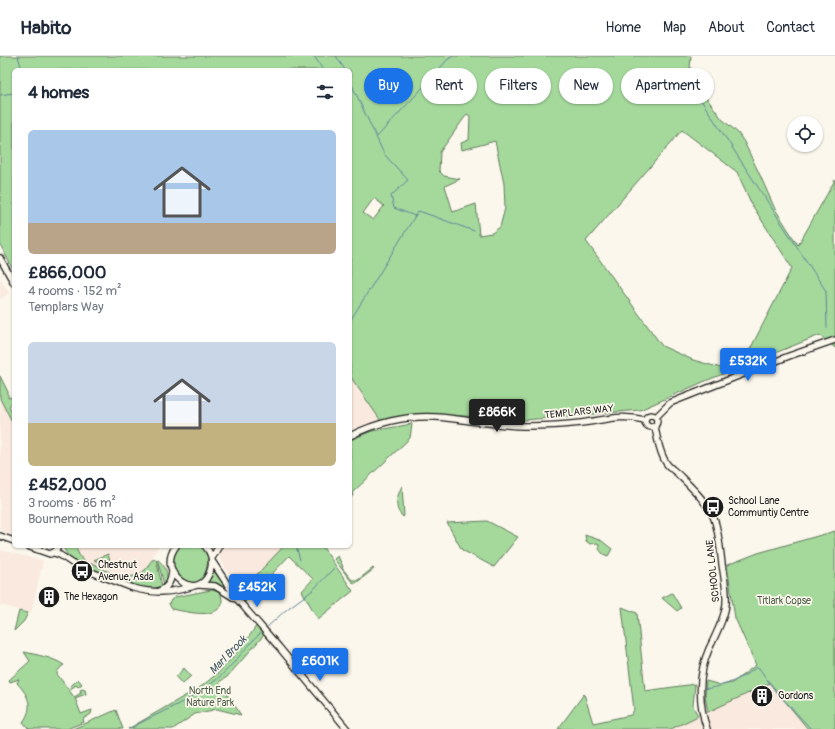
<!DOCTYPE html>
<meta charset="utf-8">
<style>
body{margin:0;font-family:Pangolin,sans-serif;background:#f2f2f3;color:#1f2937;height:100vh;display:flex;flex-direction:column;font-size:15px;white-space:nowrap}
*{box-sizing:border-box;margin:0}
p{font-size:13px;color:#747a83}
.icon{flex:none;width:22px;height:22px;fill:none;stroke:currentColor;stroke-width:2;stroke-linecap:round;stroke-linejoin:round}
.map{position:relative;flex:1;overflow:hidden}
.sheet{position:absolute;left:12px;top:12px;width:340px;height:480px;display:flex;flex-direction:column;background:#fff;border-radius:6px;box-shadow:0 1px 3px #0004}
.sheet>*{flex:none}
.banner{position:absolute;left:364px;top:12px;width:380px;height:36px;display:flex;gap:8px}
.controls{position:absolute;left:787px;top:60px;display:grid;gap:8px}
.controls a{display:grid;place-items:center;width:36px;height:36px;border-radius:50%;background:#fff;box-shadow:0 1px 3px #0004;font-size:20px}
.price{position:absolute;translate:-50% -34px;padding:0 9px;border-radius:4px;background:#1a73e8;color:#fff;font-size:13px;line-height:26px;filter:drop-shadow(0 1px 2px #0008)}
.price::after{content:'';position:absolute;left:50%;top:24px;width:12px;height:9px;margin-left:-6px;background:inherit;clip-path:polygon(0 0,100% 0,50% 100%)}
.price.on{background:#222;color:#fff}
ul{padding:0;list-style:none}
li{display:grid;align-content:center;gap:8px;height:212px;padding:0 16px}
li span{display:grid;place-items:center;height:124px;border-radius:6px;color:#555}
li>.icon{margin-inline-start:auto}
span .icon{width:72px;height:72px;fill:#fffc;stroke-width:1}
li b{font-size:17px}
h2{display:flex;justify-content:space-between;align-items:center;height:48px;padding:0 16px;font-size:17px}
.chip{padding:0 14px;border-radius:18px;background:#fff;box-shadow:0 1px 3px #0004;font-size:14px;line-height:36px}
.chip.on{background:#1a73e8;color:#fff}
header{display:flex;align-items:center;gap:24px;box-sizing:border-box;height:56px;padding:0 20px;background:#fff;border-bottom:1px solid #e0e1e3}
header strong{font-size:19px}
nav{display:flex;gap:22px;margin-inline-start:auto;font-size:14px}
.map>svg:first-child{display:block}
.built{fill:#fae9de}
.green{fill:#a5d99c;stroke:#607a5c;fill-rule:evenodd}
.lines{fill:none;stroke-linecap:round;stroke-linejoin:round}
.stream{stroke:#608399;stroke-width:1}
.minor-casing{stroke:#1c1c1c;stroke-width:8}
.minor{stroke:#fbf7ec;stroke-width:5.5}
.labels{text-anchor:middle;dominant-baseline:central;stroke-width:3.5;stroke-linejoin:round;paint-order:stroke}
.street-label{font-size:10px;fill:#1c1c1c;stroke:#fbf7ec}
.poi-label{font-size:10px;fill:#1c1c1c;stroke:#fbf7ec;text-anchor:start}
.park-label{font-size:10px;fill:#4c5e49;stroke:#fbf7ec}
.water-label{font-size:11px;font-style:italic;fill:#445865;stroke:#fbf7ec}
</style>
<header>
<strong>Habito</strong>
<nav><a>Home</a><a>Map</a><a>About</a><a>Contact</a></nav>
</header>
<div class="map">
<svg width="835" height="673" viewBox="0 0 835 673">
<rect width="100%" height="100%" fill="#fbf7ec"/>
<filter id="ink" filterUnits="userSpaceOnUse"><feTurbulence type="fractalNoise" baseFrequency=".025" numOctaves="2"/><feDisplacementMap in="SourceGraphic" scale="8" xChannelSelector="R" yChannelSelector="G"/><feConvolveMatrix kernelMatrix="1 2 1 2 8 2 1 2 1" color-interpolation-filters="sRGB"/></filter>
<g filter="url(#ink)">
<path class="built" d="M 0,222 L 9,237 L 0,243 Z
M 350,320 L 381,365 L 365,368 L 350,374 Z
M 0,343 L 14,369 L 14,480 L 0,474 Z
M 73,490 L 159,490 L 139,525 L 129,524 L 85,507 L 77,499 Z
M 228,490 L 284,490 L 240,536 L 219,501 L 221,495 Z
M 0,494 L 43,505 L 31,557 L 0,549 Z
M 770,627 L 808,673 L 671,673 L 692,663 Z"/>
<path class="green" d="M 0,0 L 691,0 L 690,13 L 705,40 L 722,63 L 738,77 L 744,86 L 759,117 L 775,153 L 798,189 L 804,179 L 835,124 L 835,292 L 820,279 L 703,326 L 640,354 L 525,364 L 463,360 L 408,359 L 381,365 L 350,320 L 350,14 L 14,14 L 14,216 L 0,188 ZM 467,58 L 470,60 L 469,84 L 461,87 L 462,94 L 495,85 L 504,128 L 505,152 L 500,171 L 492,177 L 479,179 L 476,148 L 453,156 L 445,130 L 460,123 L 444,120 L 439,115 L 440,96 ZM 682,74 L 737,116 L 752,149 L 792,212 L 746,301 L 735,308 L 721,312 L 693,304 L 662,290 L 586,185 ZM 374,142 L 384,150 L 373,164 L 363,157 Z
M 0,320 L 8,336 L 8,342 L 14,340 L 14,345 L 9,350 L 14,361 L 14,369 L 0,343 Z
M 412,368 L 410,382 L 352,437 L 353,439 L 350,443 L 350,384 L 372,375 Z
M 402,430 L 404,460 L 403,461 C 393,452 397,440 402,430 Z
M 487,465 L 518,481 L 494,511 L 462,494 L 447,467 Z
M 835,475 L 835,673 L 808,673 L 770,627 L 708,656 L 705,640 L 706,625 L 721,629 L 732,627 L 756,609 L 735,562 L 727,509 L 758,497 Z
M 585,479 L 602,485 L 612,493 L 608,500 L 603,498 L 599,493 L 599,489 L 598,487 L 590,488 L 586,485 Z
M 62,490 L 75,490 C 79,499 83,510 94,508 C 109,517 130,528 145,514 C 148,511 149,507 152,504 L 156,503 L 162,530 C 144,538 92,517 76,507 C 69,503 66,496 62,490 Z
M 180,490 C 186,490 192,489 197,490 C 214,493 207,514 202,524 L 190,529 L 180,525 L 172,510 L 172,499 L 176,492 Z
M 284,490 L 322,490 L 353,535 L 318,563 L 302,535 L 313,523 L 289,500 L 245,546 L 240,536 Z
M 108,498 L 111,509 L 110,512 L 94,504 Z
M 338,500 L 343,511 L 342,512 L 352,524 L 358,524 L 373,512 L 374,513 L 356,527 L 352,526 L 334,503 Z
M 157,503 C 165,509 171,520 164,528 Z
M 213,514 L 230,537 L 206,527 L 209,523 Z
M 211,534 L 220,536 L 222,543 L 222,549 C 213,563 190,556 176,554 L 172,553 L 169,548 L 171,544 L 175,541 Z
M 672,537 L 681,552 L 677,555 L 662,542 Z
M 622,551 L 637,557 L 645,635 L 695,628 L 693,650 L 698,660 L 671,673 L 558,673 L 584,638 L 593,667 L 631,659 L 634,654 Z
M 19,555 L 28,557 L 24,565 L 14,575 Z
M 257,569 L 264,579 L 227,621 L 219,626 L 241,659 L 217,653 L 195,658 L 173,673 L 128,673 L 202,630 L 219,616 L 241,592 Z
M 24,596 C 37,599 52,601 64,609 L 61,611 L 57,616 L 57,618 L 68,633 L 78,623 L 82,628 L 78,631 L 76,629 L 69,634 L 74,641 L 81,637 L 80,634 L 83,633 L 85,634 L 86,638 L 75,642 L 81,658 L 92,654 L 91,658 L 83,663 L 84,666 L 67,673 L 29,673 L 23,666 C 34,651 29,640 17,627 L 19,623 L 10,626 L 9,624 L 30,605 Z
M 184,612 L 191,620 L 182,628 L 176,621 Z
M 116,654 L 123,673 L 73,673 Z"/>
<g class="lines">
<path class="stream" d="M 18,0 L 22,14
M 314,0 L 323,14
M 336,0 L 345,14
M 682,15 L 826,235 L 827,272
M 350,25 L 384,98 L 408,124 L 391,140 L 394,152 L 415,160 L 350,265
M 0,39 L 14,37
M 377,81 C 400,55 425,31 447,4 L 453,0
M 415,160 L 419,155 L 474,175
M 350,328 L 351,329
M 296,490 L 300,504
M 265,573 L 287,553 L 313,534 L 334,512
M 704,633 C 724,631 741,623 757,611 L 759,612 L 778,639 L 787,647 L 811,673
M 130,673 C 158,656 190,646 216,624 C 233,610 246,590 263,575"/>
<g class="minor-casing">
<path id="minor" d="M 0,202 L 14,227
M645 365a6 6 0 1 1 12 0a6 6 0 1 1-12 0Z
M 656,361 L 670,347 L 789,300 L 835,284
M 655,371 C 657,382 660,399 667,408 C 670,412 675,415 678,418 C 691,431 705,444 713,460 C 719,474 720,493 722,508 C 724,521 727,535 726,548 C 725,562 715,580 709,593 C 698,618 698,647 707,673
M 350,380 C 375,367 407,359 436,361 C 466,363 496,370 527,370 C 545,370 564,369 581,367 C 606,364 620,358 645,364
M 0,480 L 14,485
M 27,490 L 50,498 L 56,495 L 58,490
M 176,490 C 154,519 202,550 211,512 C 213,503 211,497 205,490
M 54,497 L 60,499 L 78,511 L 133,532 C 156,538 171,537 194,530
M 212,502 L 219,490
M 212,505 L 237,543 L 278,590 L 347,673
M 199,529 L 215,530 L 236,543
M 159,535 C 168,531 171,526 172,516"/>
</g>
<use href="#minor" class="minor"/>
</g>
</g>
<defs>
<g id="bus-disc" transform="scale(1.15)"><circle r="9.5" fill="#1c1c1c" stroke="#fbf7ec"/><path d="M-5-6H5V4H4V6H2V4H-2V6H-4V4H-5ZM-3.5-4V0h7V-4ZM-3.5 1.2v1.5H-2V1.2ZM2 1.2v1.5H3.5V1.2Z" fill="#fff"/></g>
<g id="building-disc" transform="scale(1.15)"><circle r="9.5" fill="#1c1c1c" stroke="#fbf7ec"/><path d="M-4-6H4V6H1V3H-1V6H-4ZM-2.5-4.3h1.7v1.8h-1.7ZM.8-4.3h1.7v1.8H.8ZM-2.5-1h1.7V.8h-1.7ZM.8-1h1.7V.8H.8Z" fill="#fff"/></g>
</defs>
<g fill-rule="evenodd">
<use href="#bus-disc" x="713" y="451"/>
<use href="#bus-disc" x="82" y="515"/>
<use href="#building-disc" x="49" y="541"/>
<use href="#building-disc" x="762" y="640"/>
</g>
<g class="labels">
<g class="street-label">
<text transform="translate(579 356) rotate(-6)">TEMPLARS WAY</text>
<text transform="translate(713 515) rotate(-96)">SCHOOL LANE</text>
</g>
<g class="poi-label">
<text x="728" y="445">School Lane<tspan x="728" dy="12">Communtiy Centre</tspan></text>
<text x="98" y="509">Chestnut<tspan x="98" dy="12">Avenue, Asda</tspan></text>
<text x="64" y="541">The Hexagon</text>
<text x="778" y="640">Gordons</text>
</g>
<g class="park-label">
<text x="784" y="545">Titlark Copse</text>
<text x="210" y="635">North End<tspan x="210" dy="12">Nature Park</tspan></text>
</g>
<g class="water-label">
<text transform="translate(228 599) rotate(-46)">Marl Brook</text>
</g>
</g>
</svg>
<div class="controls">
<a><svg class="icon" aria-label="locate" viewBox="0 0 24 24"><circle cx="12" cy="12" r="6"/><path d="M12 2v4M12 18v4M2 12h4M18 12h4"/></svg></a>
</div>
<b class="price" style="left:748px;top:326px">£532K</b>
<b class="price on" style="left:497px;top:377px">£866K</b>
<b class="price" style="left:257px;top:552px">£452K</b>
<b class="price" style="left:320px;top:626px">£601K</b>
<div class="banner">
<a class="chip on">Buy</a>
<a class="chip">Rent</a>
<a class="chip">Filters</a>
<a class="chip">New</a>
<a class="chip">Apartment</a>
</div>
<section class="sheet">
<h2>4 homes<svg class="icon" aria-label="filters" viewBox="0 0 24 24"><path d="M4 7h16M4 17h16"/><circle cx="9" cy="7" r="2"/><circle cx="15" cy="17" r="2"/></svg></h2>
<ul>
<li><span style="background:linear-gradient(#a9c7e8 75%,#b9a48a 0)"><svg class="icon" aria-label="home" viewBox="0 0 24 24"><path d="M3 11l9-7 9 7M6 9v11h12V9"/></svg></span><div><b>£866,000</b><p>4 rooms · 152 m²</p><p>Templars Way</p></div></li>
<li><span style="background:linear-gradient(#c9d6e8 65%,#c2b280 0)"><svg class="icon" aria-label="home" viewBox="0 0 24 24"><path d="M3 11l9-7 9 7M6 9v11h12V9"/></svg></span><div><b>£452,000</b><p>3 rooms · 86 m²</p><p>Bournemouth Road</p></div></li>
</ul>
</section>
</div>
